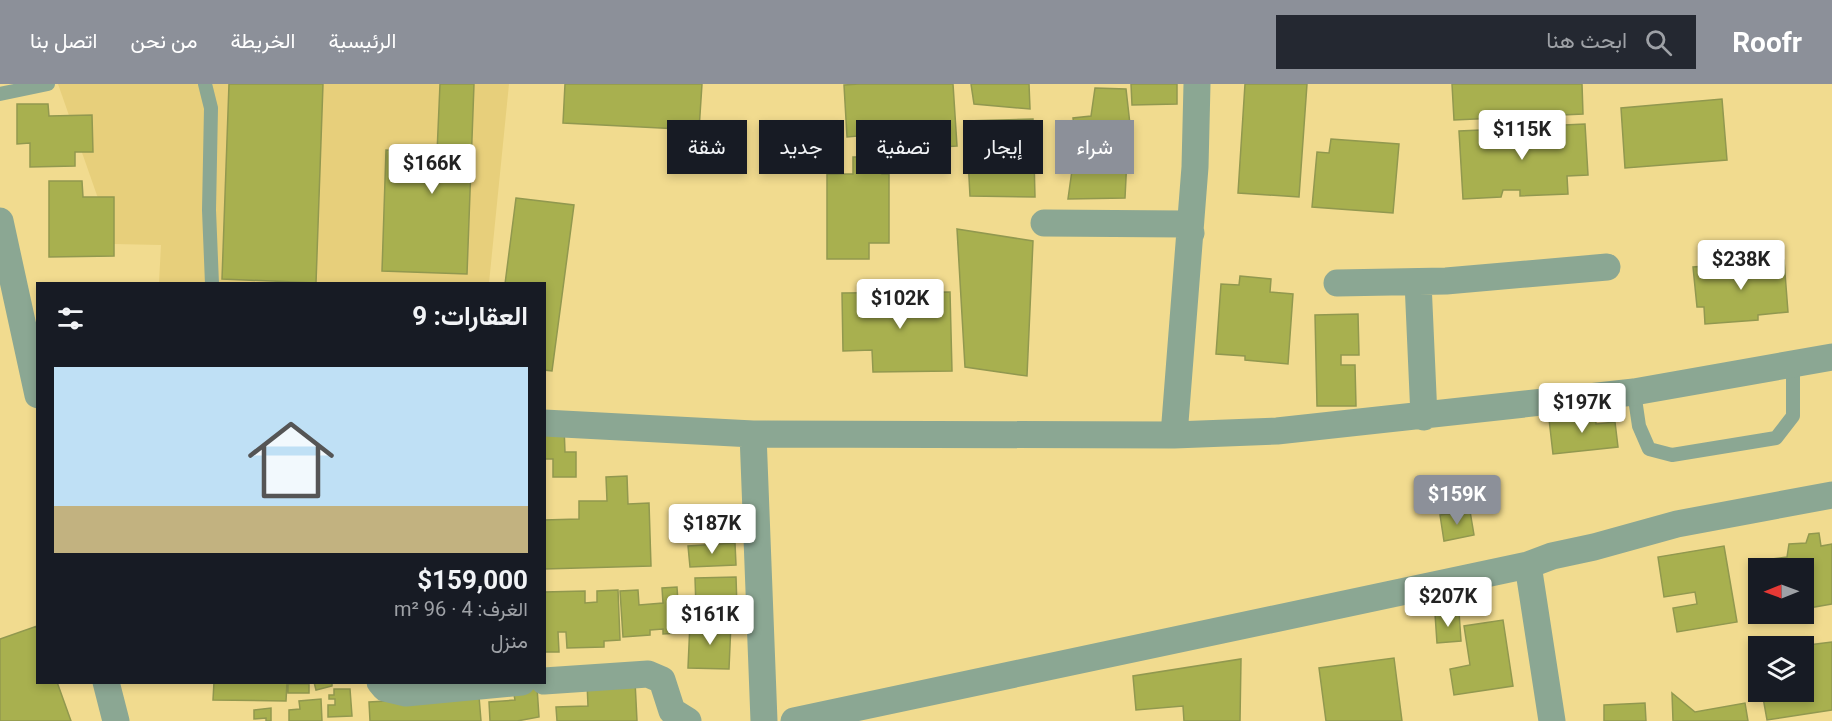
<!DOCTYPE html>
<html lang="ar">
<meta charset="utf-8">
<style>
body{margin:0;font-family:Roboto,Vazirmatn,sans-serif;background:#242831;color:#f1f3f6;direction:rtl;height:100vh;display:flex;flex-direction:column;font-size:22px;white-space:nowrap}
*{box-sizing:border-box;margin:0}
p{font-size:20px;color:#9ea1a6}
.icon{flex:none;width:33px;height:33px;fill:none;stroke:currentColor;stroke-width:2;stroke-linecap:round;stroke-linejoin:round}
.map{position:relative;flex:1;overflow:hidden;direction:ltr}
.sheet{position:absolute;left:36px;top:198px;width:510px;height:402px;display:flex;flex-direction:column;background:#171b24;border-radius:0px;box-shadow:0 3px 9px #0003;direction:rtl}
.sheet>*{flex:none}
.hud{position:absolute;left:564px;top:36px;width:570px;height:54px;direction:rtl;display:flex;gap:12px}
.needle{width:39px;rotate:269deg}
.tools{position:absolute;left:1748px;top:474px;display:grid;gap:12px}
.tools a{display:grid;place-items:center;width:66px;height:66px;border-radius:0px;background:#171b24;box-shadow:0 3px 9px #0003;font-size:30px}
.price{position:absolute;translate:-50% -51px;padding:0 14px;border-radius:6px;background:#fff;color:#222;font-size:20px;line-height:39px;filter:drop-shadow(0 2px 3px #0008)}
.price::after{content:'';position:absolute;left:50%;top:36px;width:18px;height:14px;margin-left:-9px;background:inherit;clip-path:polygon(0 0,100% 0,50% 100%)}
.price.active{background:#8c9099;color:#fff}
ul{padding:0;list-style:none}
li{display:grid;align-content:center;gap:12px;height:318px;padding:0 18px}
li span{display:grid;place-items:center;height:186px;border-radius:0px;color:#555}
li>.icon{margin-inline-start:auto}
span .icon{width:108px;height:108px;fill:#fffc;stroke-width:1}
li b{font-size:26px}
h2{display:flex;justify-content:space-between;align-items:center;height:72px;padding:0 18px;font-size:26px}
.tag{padding:0 21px;border-radius:0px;background:#171b24;box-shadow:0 3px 9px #0003;font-size:21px;line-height:54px}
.tag.active{background:#8c9099;color:#fff}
header{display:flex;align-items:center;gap:36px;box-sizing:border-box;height:84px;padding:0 30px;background:#8c9099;color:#fff}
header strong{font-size:28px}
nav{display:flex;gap:33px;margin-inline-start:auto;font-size:21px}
.search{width:420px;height:54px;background:#242831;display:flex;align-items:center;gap:15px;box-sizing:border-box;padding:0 21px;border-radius:0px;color:#9ea1a6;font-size:22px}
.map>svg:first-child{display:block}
.built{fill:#e7cf7b}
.building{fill:#a8b04f;stroke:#91984f;stroke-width:1.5}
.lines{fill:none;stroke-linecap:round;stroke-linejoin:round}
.service{stroke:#8ba793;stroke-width:14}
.minor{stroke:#8ba793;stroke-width:27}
</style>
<header>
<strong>Roofr</strong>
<div class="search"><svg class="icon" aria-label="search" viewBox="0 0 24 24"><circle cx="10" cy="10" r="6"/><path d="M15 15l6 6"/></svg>ابحث هنا</div>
<nav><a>الرئيسية</a><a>الخريطة</a><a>من نحن</a><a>اتصل بنا</a></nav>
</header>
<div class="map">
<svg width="1832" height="637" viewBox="0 0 1832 637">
<rect width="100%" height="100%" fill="#f1db8f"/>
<path class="built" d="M 58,0 L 509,0 L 489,199 L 159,199 L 161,161 L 114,160 Z"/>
<path class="building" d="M 229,0 L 323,0 L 316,199 L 222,195 Z
M 440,0 L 474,0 L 467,190 L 382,187 L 386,66 L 437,69 Z
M 565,0 L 702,0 L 699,46 L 563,39 Z
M 859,0 L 953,0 L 957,62 L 882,66 L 881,50 L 847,53 L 844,1 Z
M 971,0 L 1029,0 L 1030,25 L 974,20 Z
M 1131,0 L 1177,0 L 1177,20 L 1132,21 Z
M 1245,0 L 1307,0 L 1299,113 L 1238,109 Z
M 1452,0 L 1582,0 L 1583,30 L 1454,36 Z
M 1095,4 L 1126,5 L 1132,58 L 1096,58 L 1095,73 L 1127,74 L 1125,114 L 1068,115 L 1073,79 L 1082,80 L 1081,68 L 1067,67 L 1065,46 L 1074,44 L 1073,34 L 1091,32 Z
M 1722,15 L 1727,76 L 1625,84 L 1621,24 Z
M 17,20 L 48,20 L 49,32 L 92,31 L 93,68 L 75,68 L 75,82 L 30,83 L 30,59 L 17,60 Z
M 1033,35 L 1035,113 L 970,112 L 966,37 Z
M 1585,40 L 1588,91 L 1567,92 L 1568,110 L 1520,112 L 1520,106 L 1503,106 L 1501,113 L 1463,115 L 1459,47 L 1504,45 L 1504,61 L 1519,61 L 1518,43 Z
M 1331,55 L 1399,60 L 1393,129 L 1312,123 L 1317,68 L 1329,69 Z
M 853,73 L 882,73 L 882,90 L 889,90 L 889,159 L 869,159 L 869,175 L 827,175 L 827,90 L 853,90 Z
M 49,97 L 82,97 L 83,113 L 114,113 L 114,172 L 49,173 Z
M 516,114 L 574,121 L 552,287 L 544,286 L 544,200 L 505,200 Z
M 957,145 L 1033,157 L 1027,292 L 965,283 Z
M 1784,176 L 1788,228 L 1758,231 L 1758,236 L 1705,240 L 1704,223 L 1697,223 L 1693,183 Z
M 1240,192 L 1271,195 L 1270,208 L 1293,210 L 1288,280 L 1245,276 L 1245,272 L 1216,270 L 1221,200 L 1239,201 Z
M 950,208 L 952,287 L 873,288 L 872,266 L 843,267 L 842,209 Z
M 1358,230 L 1359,271 L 1341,271 L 1341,281 L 1355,281 L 1356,322 L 1317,322 L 1315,231 Z
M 1595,330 L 1596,340 L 1615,338 L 1618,363 L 1553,370 L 1549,335 Z
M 544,342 L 564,342 L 565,368 L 576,368 L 576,393 L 553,393 L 553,375 L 544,375 Z
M 627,392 L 628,420 L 649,419 L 651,482 L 544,485 L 544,436 L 579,435 L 579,417 L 607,417 L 606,393 Z
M 1470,427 L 1474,451 L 1444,457 L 1440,431 Z
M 1819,449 L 1821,462 L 1832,460 L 1832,520 L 1803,525 L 1803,484 L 1765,484 L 1764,476 L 1787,473 L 1789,460 L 1806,459 L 1809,450 Z
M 735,459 L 736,481 L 690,483 L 688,462 Z
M 1724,462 L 1737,538 L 1677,548 L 1673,524 L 1697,520 L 1695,508 L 1664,513 L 1658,473 Z
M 736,493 L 737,523 L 696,524 L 695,494 Z
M 677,503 L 680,549 L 663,550 L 663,545 L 650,546 L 650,551 L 623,553 L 620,507 L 638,506 L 639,521 L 663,519 L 662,504 Z
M 618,506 L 620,556 L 604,557 L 604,563 L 567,564 L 566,548 L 558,548 L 559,568 L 544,568 L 544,508 L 585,507 L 585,519 L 597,518 L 597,507 Z
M 1459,528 L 1461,557 L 1437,559 L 1435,530 Z
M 1503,536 L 1513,602 L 1454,611 L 1450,585 L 1470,581 L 1464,542 Z
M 690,538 L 731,539 L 729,585 L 688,584 Z
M 37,542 L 38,598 L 57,598 L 71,637 L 0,637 L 0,555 Z
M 1832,558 L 1832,626 L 1767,636 L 1762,608 L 1803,608 L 1803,562 L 1800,562 Z
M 1394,574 L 1402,637 L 1326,637 L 1319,584 Z
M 1241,575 L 1240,637 L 1184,637 L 1183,622 L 1136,626 L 1133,592 Z
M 635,597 L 637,637 L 557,637 L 556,623 L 588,622 L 587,599 Z
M 214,598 L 287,598 L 286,617 L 213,616 Z
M 314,598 L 332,598 L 332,602 L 316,606 Z
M 288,600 L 309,600 L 309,609 L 288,609 Z
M 537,603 L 539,633 L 517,637 L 490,637 L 489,618 L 515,616 L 513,605 Z
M 334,605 L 350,605 L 352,632 L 328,633 L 328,621 L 335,621 L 335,615 L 329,615 L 329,611 L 334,611 Z
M 1672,609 L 1695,628 L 1745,619 L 1748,637 L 1673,637 Z
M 479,612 L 481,637 L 370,637 L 369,618 Z
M 321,615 L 322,637 L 289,637 L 289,626 L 300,625 L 299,617 Z
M 1645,619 L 1646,637 L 1604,637 L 1604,621 Z
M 271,624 L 271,637 L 266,637 L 266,634 L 254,635 L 254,626 Z"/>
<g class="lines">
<path class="service" d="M 205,0 L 211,24 L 209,126 L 212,200
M 0,10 L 48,0
M 1634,308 L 1639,342 L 1649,365 L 1672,371 L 1776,354 L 1793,332 L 1793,281"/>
<path class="minor" d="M 0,137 L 38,311
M 1044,139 L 1184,140 L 1191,149
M 1418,198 L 1424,333
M 1337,199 L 1446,197 L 1607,183
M 544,339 L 753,350 L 1174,351 L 1277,347 L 1634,308 L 1832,273
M 753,350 L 764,637
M 1174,351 L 1195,83 L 1197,0
M 1528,481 L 1552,637
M 544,597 L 648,590 L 662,596 L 672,627 L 688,637
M 106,598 L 116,637
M 380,598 L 385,604 L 406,609 L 522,598
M 794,637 L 1528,481 L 1552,472 L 1594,463 L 1677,440 L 1832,411"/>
</g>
</svg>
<div class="tools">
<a><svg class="needle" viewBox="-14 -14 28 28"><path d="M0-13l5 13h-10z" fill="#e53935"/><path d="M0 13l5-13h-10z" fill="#9ea1a6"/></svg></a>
<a><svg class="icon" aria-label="layers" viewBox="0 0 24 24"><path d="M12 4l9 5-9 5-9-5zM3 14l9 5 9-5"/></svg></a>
</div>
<b class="price" style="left:1522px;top:77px">$115K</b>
<b class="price" style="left:432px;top:111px">$166K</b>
<b class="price" style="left:1741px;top:207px">$238K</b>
<b class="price" style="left:900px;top:246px">$102K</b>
<b class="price" style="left:1582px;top:350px">$197K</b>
<b class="price active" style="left:1457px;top:442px">$159K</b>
<b class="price" style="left:712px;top:471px">$187K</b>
<b class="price" style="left:1448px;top:544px">$207K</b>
<b class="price" style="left:710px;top:562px">$161K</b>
<div class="hud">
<a class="tag active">شراء</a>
<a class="tag">إيجار</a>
<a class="tag">تصفية</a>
<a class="tag">جديد</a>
<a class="tag">شقة</a>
</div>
<section class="sheet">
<h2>العقارات: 9<svg class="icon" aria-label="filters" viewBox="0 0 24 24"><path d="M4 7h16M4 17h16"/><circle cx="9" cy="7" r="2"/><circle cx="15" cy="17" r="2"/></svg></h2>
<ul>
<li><span style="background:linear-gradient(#bfe0f5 75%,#c2b280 0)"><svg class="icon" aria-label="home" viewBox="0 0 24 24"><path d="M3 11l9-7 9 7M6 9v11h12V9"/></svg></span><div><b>$159,000</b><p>الغرف: 4 · 96 m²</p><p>منزل</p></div></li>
</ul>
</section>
</div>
